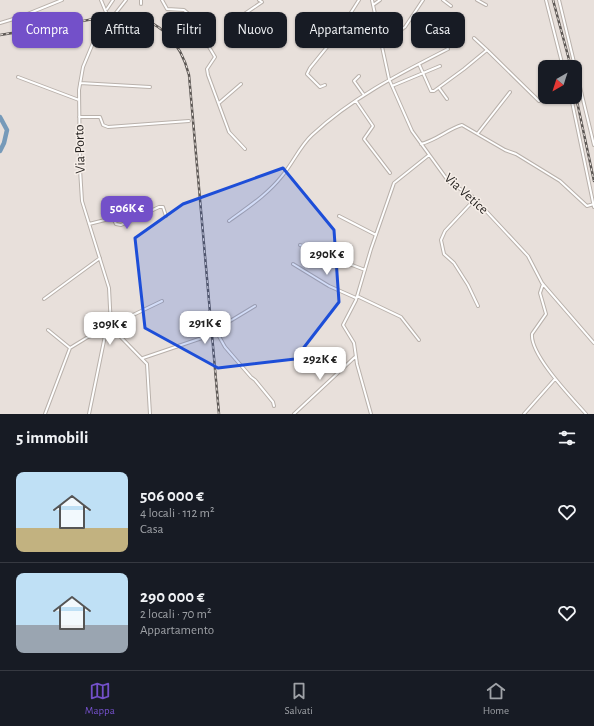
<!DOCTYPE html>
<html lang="it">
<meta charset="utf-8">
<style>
body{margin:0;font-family:"Alegreya Sans",sans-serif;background:#20242c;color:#f1f3f6;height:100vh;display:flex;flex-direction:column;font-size:15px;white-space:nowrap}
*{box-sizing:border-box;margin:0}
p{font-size:13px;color:#9ea1a6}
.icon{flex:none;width:22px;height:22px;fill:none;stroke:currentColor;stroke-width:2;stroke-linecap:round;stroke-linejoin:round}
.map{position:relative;height:414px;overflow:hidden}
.sheet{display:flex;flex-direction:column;background:#171b24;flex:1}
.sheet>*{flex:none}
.guide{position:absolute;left:12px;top:12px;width:570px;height:36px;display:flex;gap:8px}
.needle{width:26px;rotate:219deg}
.fabs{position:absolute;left:538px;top:60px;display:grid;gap:8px}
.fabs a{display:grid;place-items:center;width:44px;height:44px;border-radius:8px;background:#171b24;box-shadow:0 1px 3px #0004;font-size:20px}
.price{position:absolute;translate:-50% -34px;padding:0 9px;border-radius:8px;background:#fff;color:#222;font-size:13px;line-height:26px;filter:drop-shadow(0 1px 2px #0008)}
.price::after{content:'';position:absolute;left:50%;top:24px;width:12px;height:9px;margin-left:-6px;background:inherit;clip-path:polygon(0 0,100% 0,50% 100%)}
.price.selected{background:#7350c9;color:#fff}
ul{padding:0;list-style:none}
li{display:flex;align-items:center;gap:12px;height:100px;padding:0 16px}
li+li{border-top:1px solid #363941}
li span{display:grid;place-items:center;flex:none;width:112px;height:80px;border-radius:8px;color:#555}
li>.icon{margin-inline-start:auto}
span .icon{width:48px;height:48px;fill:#fffc;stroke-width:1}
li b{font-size:17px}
h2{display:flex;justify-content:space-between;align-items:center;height:48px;padding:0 16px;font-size:17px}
.pill{padding:0 14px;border-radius:8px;background:#171b24;box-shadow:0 1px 3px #0004;font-size:14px;line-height:36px}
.pill.selected{background:#7350c9;color:#fff}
.tab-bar{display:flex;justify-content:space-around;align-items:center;height:56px;border-top:1px solid #363941;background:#171b24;font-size:11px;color:#9ea1a6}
.tab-bar a{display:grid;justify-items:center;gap:2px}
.tab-bar .selected{color:#7350c9}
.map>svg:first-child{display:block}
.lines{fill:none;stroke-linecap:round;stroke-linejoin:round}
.river{stroke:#769ab9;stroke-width:4.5}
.minor-casing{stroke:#b9b1ab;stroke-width:4}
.minor{stroke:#fff;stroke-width:2}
.rail-casing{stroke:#5c5754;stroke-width:2.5}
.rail{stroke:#f6eee8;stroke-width:1;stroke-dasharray:3;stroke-linecap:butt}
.marked{fill:#1d4ed8;fill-opacity:0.2;stroke:#1d4ed8;stroke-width:3;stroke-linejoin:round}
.labels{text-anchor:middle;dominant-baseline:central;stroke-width:3;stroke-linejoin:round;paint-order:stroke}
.street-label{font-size:14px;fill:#211e1c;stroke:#f6eee8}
</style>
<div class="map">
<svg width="594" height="414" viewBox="0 0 594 414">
<rect width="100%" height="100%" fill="#e8e0db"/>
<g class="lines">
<path class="river" d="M 0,117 L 7,130 L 4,143 L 0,151"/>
<g class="minor-casing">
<path id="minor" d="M 101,0 L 108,17 L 101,25 L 93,43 L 83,67 L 79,90 L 80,169 L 82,201 L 109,288 L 111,327 L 147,364 L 150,414
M 141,0 L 141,4
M 162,0 L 167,9 L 184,10 L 190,15 L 215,57 L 207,69 L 208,75 L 229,132 L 245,149
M 372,0 L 389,79 L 412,131 L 449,182 L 473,197 L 528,256 L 542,283 L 594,343
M 443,0 L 451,6
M 477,0 L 486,5
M 546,0 L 563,67
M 559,0 L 594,145
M 373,5 L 380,0
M 107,9 L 113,0
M 108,15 L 115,14 L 126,0
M 414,15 L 450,39
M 237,19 L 262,2 L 259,0
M 321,21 L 336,36
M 0,23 L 20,17 L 62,0
M 381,44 L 405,27 L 423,0
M 487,50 L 539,101
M 419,64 L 431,91 L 434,91 L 464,69 L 487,50 L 474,38
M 359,76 L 354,81 L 364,95
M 18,77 L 79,100
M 80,83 L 150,87
M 325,85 L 320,87 L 307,74 L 310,68 L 336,36 L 359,0
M 392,86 L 440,66
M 439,88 L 447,99
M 571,97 L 594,207
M 356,101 L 373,126 L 364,139 L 390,173
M 219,103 L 241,84
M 79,117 L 100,117 L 103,125 L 108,127 L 189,121
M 478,133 L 510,92
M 421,144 C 437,140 448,129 462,125 L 505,150 L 516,154 L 560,181 L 587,206 L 594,204
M 475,199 L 445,231 L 441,240 L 444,254 L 454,263 L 468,285 L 478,306
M 339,216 L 376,235
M 229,221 C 248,207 267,195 282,176 C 293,163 300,146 312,135 C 353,97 399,74 448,49
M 89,224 L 113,218 L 116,224 L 121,225 L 159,207 L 163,207 L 166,216
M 300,245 L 365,270
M 293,264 L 329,286 L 356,298
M 543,284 L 540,293 L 546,314 L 532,334 C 530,355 572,398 586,414
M 357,296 L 401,317 L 419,340
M 44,299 L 100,258
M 48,330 L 70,348
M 216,331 L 225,347 L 251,377 L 255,380 L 273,402 L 274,406
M 143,358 L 202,338 L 255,306
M 45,414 L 70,348 L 88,337 L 106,331
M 89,414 L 106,331 L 133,315 L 162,301
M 294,414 L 355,357
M 371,414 L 357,364 L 354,343 L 343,325 L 356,300 L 371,249 L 394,183 L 429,155
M 524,414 L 555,379"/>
</g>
<use href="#minor" class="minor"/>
<g class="rail-casing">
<path id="rail" d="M 553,0 L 571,67
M 0,35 C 24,31 49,27 73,23 C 89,20 107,15 124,16 C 160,18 181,43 189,75 L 219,414
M 575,92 L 594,181"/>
</g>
<use href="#rail" class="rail"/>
</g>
<path class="marked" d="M 283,168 L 334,230 L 339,302 L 295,359 L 218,368 L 145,328 L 135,238 L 183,204 Z"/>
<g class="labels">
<g class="street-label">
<text transform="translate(80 149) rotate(-92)">Via Porto</text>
<text transform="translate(466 194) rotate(42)">Via Vetice</text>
</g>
</g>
</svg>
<div class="fabs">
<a><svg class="needle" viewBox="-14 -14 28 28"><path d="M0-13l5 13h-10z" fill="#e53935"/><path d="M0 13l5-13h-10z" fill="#9ea1a6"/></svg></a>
</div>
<b class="price selected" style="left:127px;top:230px">506K €</b>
<b class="price" style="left:327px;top:276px">290K €</b>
<b class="price" style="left:205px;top:345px">291K €</b>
<b class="price" style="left:110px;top:346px">309K €</b>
<b class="price" style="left:320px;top:381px">292K €</b>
<div class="guide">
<a class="pill selected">Compra</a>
<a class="pill">Affitta</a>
<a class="pill">Filtri</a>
<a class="pill">Nuovo</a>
<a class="pill">Appartamento</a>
<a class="pill">Casa</a>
</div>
</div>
<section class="sheet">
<h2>5 immobili<svg class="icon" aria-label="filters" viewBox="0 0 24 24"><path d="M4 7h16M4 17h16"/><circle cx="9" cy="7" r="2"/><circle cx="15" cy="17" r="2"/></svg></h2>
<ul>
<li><span style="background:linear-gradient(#bfe0f5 70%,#c2b280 0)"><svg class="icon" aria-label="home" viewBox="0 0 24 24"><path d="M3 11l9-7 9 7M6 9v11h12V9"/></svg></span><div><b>506 000 €</b><p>4 locali · 112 m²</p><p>Casa</p></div><svg class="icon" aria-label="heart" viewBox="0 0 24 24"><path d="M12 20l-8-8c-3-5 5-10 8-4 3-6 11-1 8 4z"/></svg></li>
<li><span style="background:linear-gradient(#bfe0f5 65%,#9aa5b1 0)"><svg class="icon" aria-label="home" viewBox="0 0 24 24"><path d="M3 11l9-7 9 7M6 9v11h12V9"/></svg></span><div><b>290 000 €</b><p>2 locali · 70 m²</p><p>Appartamento</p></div><svg class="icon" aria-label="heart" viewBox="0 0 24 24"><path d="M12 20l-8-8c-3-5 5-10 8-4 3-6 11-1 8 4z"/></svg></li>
</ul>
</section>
<nav class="tab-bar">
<a class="selected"><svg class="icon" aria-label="map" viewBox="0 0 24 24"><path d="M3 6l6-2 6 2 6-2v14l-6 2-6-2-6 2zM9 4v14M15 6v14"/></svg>Mappa</a>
<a><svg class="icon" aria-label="saved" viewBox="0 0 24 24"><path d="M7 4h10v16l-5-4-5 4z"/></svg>Salvati</a>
<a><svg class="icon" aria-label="home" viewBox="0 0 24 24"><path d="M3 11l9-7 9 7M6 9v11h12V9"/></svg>Home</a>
</nav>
